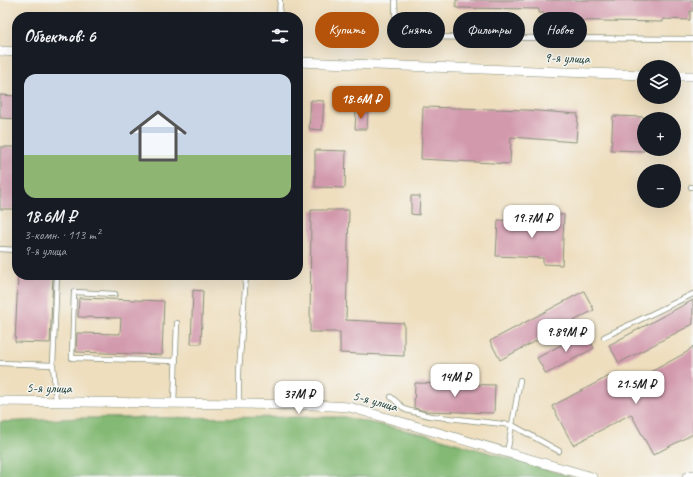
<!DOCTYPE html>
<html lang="ru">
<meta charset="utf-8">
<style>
body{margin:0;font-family:Caveat,sans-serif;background:#20242c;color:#f1f3f6;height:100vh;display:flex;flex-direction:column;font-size:15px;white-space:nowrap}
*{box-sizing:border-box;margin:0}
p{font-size:13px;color:#9ea1a6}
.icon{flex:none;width:22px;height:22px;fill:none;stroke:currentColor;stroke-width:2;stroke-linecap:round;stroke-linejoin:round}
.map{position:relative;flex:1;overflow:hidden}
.side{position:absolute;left:12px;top:12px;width:291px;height:268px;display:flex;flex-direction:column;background:#171b24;border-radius:16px;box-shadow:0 4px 16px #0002}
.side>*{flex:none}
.guide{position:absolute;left:315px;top:12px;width:318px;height:36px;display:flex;gap:8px}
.fabs{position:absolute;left:637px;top:60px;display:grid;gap:8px}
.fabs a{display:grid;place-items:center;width:44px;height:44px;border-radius:50%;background:#171b24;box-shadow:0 4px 16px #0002;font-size:20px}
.price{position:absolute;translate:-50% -34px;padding:0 9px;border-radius:8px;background:#fff;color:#222;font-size:13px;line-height:26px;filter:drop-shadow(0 1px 2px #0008)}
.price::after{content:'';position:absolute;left:50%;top:24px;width:12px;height:9px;margin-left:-6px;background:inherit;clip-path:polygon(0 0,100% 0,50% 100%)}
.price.on{background:#b45309;color:#fff}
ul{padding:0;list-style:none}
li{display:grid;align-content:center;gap:8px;height:212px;padding:0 12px}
li span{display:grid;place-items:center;height:124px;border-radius:12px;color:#555}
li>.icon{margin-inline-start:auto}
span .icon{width:72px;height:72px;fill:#fffc;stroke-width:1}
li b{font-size:17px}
h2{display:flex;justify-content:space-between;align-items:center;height:48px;padding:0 12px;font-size:17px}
.tag{padding:0 14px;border-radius:18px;background:#171b24;box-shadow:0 4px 16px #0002;font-size:14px;line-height:36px}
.tag.on{background:#b45309;color:#fff}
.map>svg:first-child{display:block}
.forest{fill:#84b975;stroke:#527b54}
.building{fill:#d298ac}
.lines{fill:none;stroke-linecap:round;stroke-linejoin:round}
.service-casing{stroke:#868e79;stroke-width:6}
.minor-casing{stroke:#868e79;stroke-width:10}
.service{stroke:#fff;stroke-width:4.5}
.minor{stroke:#fff;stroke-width:9}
.labels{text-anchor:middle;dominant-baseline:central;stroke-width:3;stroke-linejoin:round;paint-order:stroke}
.street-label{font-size:14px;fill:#1f3d34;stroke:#f6f6f2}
</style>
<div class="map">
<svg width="693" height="477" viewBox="0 0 693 477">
<rect width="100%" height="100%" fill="#f6f6f2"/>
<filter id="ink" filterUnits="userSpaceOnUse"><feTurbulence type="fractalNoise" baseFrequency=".025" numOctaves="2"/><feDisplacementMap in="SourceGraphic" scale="8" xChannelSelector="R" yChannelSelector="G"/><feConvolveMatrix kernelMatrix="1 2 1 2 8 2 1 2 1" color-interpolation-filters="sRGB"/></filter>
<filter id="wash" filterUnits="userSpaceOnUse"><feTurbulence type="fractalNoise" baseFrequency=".012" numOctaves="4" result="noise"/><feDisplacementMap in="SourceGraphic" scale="16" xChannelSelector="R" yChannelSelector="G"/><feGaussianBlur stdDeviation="0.9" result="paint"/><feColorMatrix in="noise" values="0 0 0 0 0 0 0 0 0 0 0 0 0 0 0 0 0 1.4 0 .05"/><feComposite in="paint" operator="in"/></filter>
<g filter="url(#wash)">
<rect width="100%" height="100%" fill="#eedebe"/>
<path class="forest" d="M 344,417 L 428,435 L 572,477 L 0,477 L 0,422 L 81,418 Z"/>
<g id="blocks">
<path class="building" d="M 456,0 L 693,0 L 693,11 L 690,11 L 690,20 L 663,19 L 663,22 L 544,20 L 544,13 L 539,13 L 539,9 L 456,8 Z
M 0,95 L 17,96 L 17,119 L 0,118 Z
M 311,100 L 324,101 L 322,130 L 309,129 Z
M 423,107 L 526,110 L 578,114 L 576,142 L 511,137 L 510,164 L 421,159 Z
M 356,111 L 368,112 L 367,129 L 355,129 Z
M 613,116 L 644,117 L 644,151 L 611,150 Z
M 0,147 L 17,147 L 17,209 L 0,209 Z
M 315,150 L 346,151 L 345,188 L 315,187 Z
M 411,196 L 420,196 L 419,215 L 411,214 Z
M 311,210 L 349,210 L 346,320 L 404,323 L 404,356 L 340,353 L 340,332 L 310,332 Z
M 546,214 L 564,215 L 562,265 L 543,264 L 543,258 L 496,256 L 498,220 L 546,222 Z
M 18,275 L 53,275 L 50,343 L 15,342 Z
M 193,290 L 203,291 L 201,344 L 191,344 Z
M 584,291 L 594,310 L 500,360 L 490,341 Z
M 79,298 L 164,301 L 162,355 L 76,352 L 77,333 L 120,334 L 121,318 L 78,317 Z
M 693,300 L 693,324 L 619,363 L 609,345 Z
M 585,332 L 594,348 L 546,374 L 537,358 Z
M 693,346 L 693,434 L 653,455 L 631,414 L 573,445 L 552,406 L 617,372 L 625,386 L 687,352 Z
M 415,383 L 495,385 L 494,413 L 425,411 L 414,408 Z"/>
</g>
</g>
<g filter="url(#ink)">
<use href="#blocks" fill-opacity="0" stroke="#868e79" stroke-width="1"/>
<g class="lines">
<g class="service-casing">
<path id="service" d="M 395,0 L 396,37 L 693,39
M 279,17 L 280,0
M 691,187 L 693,187
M 0,249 L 17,250
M 115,294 L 74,292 L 72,358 L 176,361
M 604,337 L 693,294
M 0,363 L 53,365 L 56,402
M 53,365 L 57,275
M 391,397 L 406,410 L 430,416 L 512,425 L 559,451
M 174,403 L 177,323
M 239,404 L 239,371 L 246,275
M 507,453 L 520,380"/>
</g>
<g class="minor-casing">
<path id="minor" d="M 0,51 L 17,52
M 298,62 L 644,75
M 674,76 L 693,76
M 0,401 L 313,405 L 349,407 L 592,477
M 687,477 L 693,475"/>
</g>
<use href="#service" class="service"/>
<use href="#minor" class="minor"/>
</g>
</g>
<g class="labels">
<g class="street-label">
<text transform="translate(567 58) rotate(2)">9-я улица</text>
<text transform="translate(49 388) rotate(1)">5-я улица</text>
<text transform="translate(375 401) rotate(15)">5-я улица</text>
</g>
</g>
</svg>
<div class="fabs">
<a><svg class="icon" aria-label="layers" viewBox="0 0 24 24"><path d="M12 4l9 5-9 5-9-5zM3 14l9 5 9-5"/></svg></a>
<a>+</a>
<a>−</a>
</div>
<b class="price on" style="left:361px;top:120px">18.6M ₽</b>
<b class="price" style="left:532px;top:239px">19.7M ₽</b>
<b class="price" style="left:566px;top:353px">9.89M ₽</b>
<b class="price" style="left:455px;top:398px">14M ₽</b>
<b class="price" style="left:636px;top:405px">21.5M ₽</b>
<b class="price" style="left:299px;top:415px">37M ₽</b>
<div class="guide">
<a class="tag on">Купить</a>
<a class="tag">Снять</a>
<a class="tag">Фильтры</a>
<a class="tag">Новое</a>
</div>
<section class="side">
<h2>Объектов: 6<svg class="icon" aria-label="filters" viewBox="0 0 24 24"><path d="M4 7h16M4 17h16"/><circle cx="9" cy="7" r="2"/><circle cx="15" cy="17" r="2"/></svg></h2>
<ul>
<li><span style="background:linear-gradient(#c9d6e8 65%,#8fb573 0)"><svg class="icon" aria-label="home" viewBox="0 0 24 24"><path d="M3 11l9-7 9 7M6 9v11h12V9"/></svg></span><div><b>18.6M ₽</b><p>3-комн. · 113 m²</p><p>9-я улица</p></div></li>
</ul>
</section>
</div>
